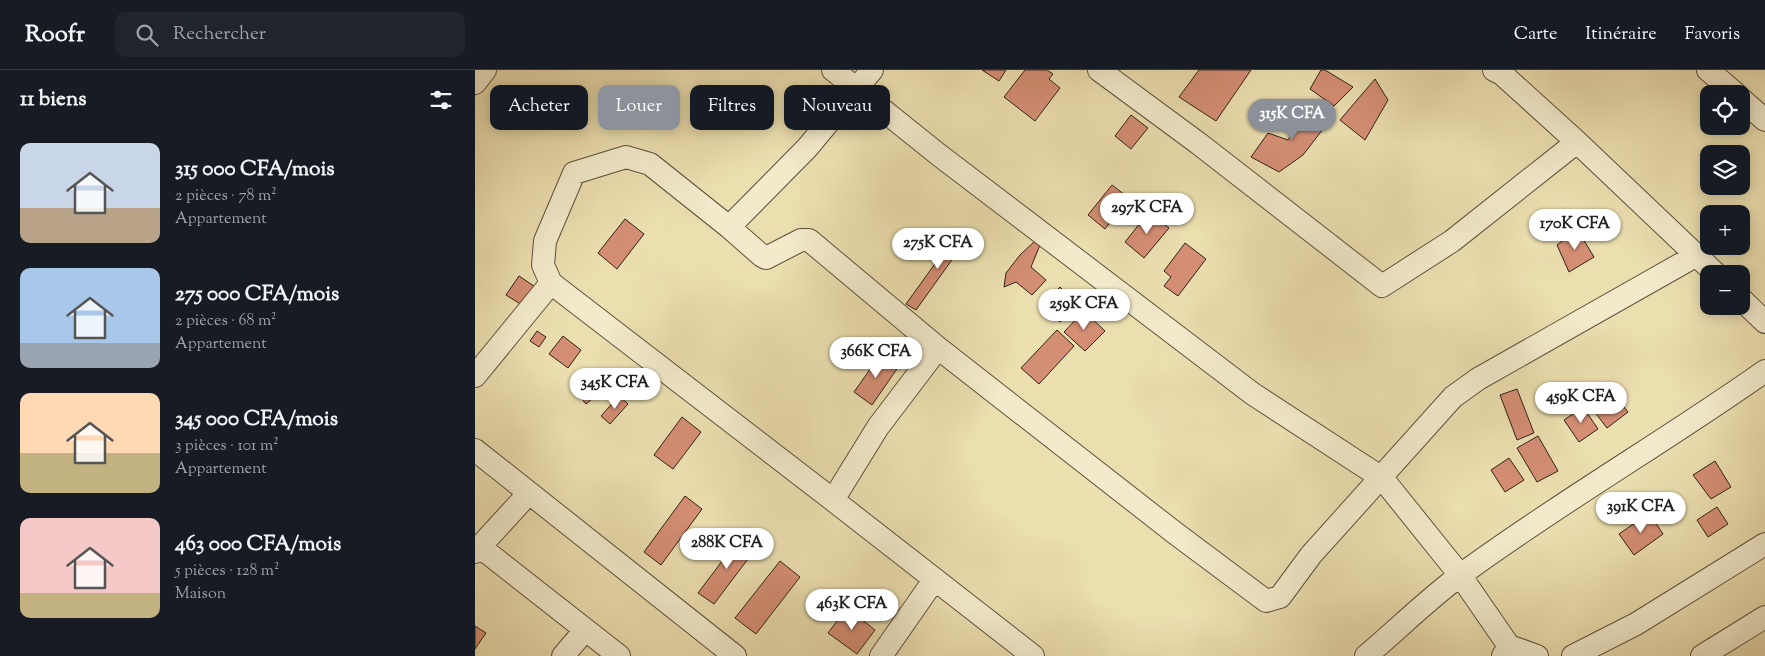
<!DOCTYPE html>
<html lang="fr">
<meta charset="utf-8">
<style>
body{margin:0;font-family:"Sorts Mill Goudy",serif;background:#20242c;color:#f1f3f6;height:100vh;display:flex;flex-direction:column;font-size:19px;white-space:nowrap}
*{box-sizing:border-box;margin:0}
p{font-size:16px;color:#9ea1a6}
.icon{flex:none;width:28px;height:28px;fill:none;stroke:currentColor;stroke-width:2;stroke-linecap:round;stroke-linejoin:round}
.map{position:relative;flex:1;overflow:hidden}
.drawer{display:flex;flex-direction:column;background:#171b24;width:475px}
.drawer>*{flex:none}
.guide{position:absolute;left:15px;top:15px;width:475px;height:45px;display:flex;gap:10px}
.controls{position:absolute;left:1225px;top:15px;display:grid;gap:10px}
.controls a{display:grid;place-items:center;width:50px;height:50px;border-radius:10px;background:#171b24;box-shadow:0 2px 12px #0003;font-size:25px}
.price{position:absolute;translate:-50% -42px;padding:0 11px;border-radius:18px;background:#fff;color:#222;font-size:16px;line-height:32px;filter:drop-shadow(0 1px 2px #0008)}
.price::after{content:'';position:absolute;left:50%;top:30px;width:15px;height:11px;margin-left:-8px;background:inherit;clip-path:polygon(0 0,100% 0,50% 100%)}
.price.current{background:#8c9099;color:#fff}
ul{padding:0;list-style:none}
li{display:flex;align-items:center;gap:15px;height:125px;padding:0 20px}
li span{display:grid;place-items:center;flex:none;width:140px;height:100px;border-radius:10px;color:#555}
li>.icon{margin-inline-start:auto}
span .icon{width:60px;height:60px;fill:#fffc;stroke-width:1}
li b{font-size:21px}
h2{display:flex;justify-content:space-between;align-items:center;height:60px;padding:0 20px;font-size:21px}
.pill{padding:0 18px;border-radius:10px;background:#171b24;box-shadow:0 2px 12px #0003;font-size:18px;line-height:45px}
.pill.current{background:#8c9099;color:#fff}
header{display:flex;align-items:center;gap:30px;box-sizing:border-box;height:70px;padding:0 25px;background:#171b24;border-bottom:1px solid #363941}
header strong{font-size:24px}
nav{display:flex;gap:28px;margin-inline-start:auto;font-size:18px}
.search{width:350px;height:45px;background:#20242c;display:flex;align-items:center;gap:12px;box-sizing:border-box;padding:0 18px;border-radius:10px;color:#9ea1a6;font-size:19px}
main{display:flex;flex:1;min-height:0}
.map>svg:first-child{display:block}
.building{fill:#d48e74;stroke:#302216}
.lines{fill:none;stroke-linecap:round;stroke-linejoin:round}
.minor-casing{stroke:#5f513c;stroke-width:24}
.minor{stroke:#f2eacb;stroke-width:22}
</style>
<header>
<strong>Roofr</strong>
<div class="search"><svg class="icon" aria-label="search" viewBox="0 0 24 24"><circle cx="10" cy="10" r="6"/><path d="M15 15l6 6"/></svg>Rechercher</div>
<nav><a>Carte</a><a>Itinéraire</a><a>Favoris</a></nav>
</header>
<main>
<section class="drawer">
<h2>11 biens<svg class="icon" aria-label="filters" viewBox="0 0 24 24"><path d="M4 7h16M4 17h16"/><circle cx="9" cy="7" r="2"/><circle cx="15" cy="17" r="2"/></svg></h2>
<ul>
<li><span style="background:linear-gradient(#c9d6e8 65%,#b9a48a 0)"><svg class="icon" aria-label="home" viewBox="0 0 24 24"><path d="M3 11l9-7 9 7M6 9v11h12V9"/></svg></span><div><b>315 000 CFA/mois</b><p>2 pièces · 78 m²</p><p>Appartement</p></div></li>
<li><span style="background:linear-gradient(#a9c7e8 75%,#9aa5b1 0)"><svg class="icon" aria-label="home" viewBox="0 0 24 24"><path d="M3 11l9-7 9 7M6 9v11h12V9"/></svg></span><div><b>275 000 CFA/mois</b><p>2 pièces · 68 m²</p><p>Appartement</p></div></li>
<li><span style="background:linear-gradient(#ffd9b3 60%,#c2b280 0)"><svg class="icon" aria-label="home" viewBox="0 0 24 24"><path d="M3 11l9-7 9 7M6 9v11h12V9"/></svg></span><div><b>345 000 CFA/mois</b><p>3 pièces · 101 m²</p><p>Appartement</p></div></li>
<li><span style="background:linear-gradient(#f6c9c9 75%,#c2b280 0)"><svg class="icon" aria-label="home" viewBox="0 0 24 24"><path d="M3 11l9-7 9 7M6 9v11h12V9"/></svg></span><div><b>463 000 CFA/mois</b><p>5 pièces · 128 m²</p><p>Maison</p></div></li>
</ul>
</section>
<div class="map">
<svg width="1290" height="586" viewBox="0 0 1290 586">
<rect width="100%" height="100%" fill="#ebdeaf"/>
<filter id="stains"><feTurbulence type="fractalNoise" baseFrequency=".004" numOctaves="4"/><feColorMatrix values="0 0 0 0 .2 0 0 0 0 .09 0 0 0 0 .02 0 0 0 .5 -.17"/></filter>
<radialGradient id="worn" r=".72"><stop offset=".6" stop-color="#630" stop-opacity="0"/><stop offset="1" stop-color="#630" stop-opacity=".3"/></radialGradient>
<path class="building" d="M 507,0 L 531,0 L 524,11 Z
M 550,0 L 572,0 L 578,4 L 574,9 L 585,18 L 560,51 L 529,27 Z
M 724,0 L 776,0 L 741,51 L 704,27 Z
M 846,0 L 850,0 L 878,17 L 859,36 L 835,19 Z
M 900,9 L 913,30 L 890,70 L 865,50 Z
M 839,32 L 855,50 L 828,85 L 804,102 L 776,87 L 793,63 L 813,70 Z
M 656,45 L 673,58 L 656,79 L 640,66 Z
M 637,115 L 654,128 L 630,159 L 613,145 Z
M 674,142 L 694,158 L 669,188 L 650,172 Z
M 150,149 L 169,164 L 142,199 L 123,183 Z
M 485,159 L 494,166 L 441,240 L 431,234 Z
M 1102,159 L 1119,187 L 1094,202 L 1082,175 Z
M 560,171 L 565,175 L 556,197 L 571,210 L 557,225 L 541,212 L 529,217 L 531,203 L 545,185 Z
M 710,173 L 731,189 L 703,226 L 689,216 L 696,207 L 689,201 Z
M 44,206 L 59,216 L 47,235 L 31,225 Z
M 585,217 L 602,235 L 585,252 L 567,235 Z
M 609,241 L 630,261 L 610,281 L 589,262 Z
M 582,260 L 599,276 L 564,314 L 546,298 Z
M 62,261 L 71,267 L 64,277 L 55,271 Z
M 88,266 L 106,280 L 93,298 L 74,284 Z
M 406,284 L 424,296 L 397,335 L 379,322 Z
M 126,303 L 135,314 L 111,334 L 102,323 Z
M 1042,319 L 1059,363 L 1042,370 L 1025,325 Z
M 1136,321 L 1153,342 L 1132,358 L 1115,336 Z
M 144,326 L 153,334 L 135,354 L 126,346 Z
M 1108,337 L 1123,359 L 1104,372 L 1089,350 Z
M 207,347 L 226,362 L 198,399 L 179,385 Z
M 1063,366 L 1083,401 L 1062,412 L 1042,378 Z
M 1034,388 L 1049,410 L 1030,422 L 1016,400 Z
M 1240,391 L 1256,417 L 1236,429 L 1218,405 Z
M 210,426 L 227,439 L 186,495 L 169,482 Z
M 1242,437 L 1253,454 L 1233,467 L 1222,450 Z
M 1174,443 L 1188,464 L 1159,485 L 1144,464 Z
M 266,466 L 282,477 L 239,534 L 223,523 Z
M 305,491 L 325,507 L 281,564 L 260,548 Z
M 372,538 L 400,560 L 382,584 L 353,563 Z
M 0,556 L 11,563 L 0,579 Z"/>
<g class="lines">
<g class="minor-casing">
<path id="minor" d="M 358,0 L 464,85 L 778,324 L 907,408 L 985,505 L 1034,576 L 1028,586
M 624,0 L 723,73 L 907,216 L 977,171 L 1102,72
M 1019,0 L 1027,4 L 1102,72 L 1241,204
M 1233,0 L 1261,24
M 0,13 L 10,0
M 1266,29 L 1290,50
M 254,157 L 332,78 L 397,0
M 76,213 L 68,195 L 70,171 L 99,103 L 151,87 L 175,94 L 254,157 L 287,186 L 291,188 L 326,170 L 334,170 L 463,278 L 700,463 L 791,531 L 805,527 L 836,485 L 978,327 L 1003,309 L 1222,185
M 1266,229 L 1290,252
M 0,306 L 76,213 L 358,430 L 558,586
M 0,380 L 260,586
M 358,430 L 403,357 L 463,278
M 5,477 L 144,586
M 0,482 L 54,423
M 1034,576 L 1062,586
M 88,586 L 110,560
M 406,586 L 459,510
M 891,586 C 923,559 953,529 987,504 C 1085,432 1191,371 1290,301
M 1098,586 L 1161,554 L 1290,474
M 1227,586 L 1290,547"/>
</g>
<use href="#minor" class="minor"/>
</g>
<rect width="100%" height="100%" filter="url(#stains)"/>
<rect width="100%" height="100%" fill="url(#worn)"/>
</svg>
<div class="controls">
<a><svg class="icon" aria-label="locate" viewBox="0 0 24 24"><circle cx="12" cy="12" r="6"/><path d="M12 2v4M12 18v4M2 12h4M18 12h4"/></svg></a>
<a><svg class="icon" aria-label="layers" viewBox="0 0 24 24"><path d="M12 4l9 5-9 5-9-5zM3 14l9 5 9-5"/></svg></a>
<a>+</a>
<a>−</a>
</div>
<b class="price current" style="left:817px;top:71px">315K CFA</b>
<b class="price" style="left:672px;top:165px">297K CFA</b>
<b class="price" style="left:1100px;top:181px">170K CFA</b>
<b class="price" style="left:463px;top:200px">275K CFA</b>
<b class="price" style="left:609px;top:261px">259K CFA</b>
<b class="price" style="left:401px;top:309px">366K CFA</b>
<b class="price" style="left:140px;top:340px">345K CFA</b>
<b class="price" style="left:1106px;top:354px">459K CFA</b>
<b class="price" style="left:1166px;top:464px">391K CFA</b>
<b class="price" style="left:252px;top:500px">288K CFA</b>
<b class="price" style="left:377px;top:561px">463K CFA</b>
<div class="guide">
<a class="pill">Acheter</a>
<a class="pill current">Louer</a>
<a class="pill">Filtres</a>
<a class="pill">Nouveau</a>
</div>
</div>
</main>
